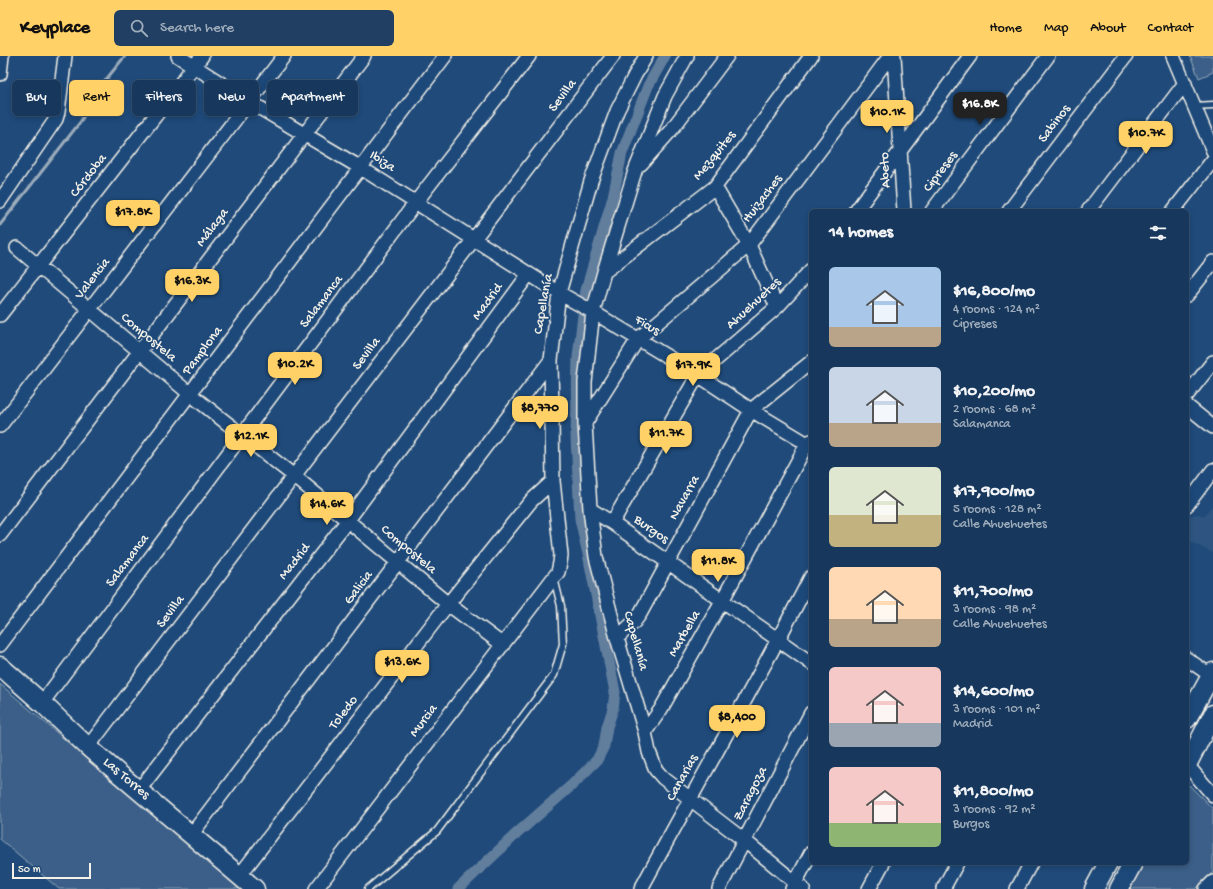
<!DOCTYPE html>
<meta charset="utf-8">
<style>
body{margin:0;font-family:"Gochi Hand",sans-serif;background:#203f62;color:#f1f3f6;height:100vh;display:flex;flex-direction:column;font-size:15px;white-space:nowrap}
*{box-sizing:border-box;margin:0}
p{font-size:13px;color:#9eacbb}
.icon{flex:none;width:22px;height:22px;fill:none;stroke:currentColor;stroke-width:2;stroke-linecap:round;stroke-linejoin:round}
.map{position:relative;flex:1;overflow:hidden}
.panel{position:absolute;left:809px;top:153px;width:380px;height:656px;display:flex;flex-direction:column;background:#17385c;border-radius:6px;box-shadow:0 2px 6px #0003,0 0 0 1px #365272}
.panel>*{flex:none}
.hud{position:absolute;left:12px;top:24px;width:380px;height:36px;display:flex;gap:8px}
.scale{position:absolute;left:12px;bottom:10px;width:79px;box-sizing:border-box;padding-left:4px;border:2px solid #f4f1e8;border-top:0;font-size:11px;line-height:14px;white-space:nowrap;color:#f4f1e8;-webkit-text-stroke:3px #1f4a7a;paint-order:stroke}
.price{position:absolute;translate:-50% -34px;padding:0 9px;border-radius:8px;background:#ffd166;color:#111;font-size:13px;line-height:26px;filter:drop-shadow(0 1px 2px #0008)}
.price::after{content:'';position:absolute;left:50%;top:24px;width:12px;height:9px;margin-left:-6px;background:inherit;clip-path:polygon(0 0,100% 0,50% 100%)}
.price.selected{background:#222;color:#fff}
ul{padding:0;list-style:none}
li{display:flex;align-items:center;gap:12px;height:100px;padding:0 20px}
li span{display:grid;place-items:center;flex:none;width:112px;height:80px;border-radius:6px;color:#555}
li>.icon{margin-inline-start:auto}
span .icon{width:48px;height:48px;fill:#fffc;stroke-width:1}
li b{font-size:17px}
h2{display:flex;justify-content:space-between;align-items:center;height:48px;padding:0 20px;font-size:17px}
.chip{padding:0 14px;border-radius:6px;background:#17385c;box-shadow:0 2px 6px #0003,0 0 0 1px #365272;font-size:14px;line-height:36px}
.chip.selected{background:#ffd166;color:#111}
header{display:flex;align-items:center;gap:24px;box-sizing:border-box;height:56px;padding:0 20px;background:#ffd166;color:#111}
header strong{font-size:19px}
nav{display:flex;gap:22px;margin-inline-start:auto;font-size:14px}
.search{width:280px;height:36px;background:#203f62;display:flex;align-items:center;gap:10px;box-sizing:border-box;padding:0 14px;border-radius:6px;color:#9eacbb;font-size:15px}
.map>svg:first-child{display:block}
.built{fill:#2d5581}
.green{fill:#3a5f88;stroke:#97a8b8}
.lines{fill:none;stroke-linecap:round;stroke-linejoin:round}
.stream{stroke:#9cacbb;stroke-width:3}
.canal{stroke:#627e9d;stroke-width:11}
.lane-casing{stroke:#f4f1e8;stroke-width:9}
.street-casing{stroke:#f4f1e8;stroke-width:16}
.secondary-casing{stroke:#f4f1e8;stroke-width:21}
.lane{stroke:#1f4a7a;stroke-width:6}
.street{stroke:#1f4a7a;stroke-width:13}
.secondary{stroke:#1f4a7a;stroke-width:18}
.labels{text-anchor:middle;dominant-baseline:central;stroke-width:3.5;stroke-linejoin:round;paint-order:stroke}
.street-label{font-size:14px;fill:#f4f1e8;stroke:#1f4a7a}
</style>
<header>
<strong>Keyplace</strong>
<div class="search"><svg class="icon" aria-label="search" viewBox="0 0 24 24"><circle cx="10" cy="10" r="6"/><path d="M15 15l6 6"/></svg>Search here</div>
<nav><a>Home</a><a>Map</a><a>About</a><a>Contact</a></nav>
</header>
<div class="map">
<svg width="1213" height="833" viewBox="0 0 1213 833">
<rect width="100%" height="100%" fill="#1f4a7a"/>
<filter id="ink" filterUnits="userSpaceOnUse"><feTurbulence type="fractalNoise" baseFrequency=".025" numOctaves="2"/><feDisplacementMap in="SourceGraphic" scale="8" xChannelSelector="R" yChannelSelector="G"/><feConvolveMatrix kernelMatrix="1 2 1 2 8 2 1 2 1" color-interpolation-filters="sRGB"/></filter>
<g filter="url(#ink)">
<path class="built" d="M 1213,448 L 1213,497 L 1187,484 L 1187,464 L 1191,459 L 1199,458 L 1204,460 Z"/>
<path class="green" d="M 1190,0 L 1213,0 L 1213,16 L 1199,22 Z
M 0,628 L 239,833 L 59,833 L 0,783 Z
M 1189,729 L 1213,753 L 1213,816 L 1196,833 L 1130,833 L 1144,807 L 1187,807 L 1187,731 Z"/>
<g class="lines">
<path class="stream" d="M 0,169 L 81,65 L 96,36 L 125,0"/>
<path class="canal" d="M 458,833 L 514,780 L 572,729 L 597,704 L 604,690 L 607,671 L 613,653 L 615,636 L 588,498 L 580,463 L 576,381 L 578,301 L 586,234 L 613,141 L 622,97 L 648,30 L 665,0"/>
<g class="lane-casing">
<path id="lane" d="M 1194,50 L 1213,49
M 368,833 L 437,775 L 554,619 L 563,588 L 561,550 L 554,522"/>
</g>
<g class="street-casing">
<path id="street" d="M 178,0 L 250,46 L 361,112 L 559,237 L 593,256 L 698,319 L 751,354 L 811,390
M 687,0 L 665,40 L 635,115 L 604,216 L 593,256 L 585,326 L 585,368 L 590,453 L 596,501 L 617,582 L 645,676 L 649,696 L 656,714 L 663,722 L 745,785 L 803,833
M 894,0 L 904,155
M 1173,0 L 1213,95
M 0,18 L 2,0
M 641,108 L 672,73 L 727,0
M 715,131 L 749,189 L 777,251
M 0,145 L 56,63 L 58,56 L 65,0
M 856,155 L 970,0
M 932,155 L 1048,0
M 1009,155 L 1126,0
M 1088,155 L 1185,27
M 1173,155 L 1213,104
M 17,192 L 190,338 L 294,420 L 448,548 L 503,589
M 604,216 L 715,131 L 811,0
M 1187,239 L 1213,206
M 0,259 L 202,0
M 1187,339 L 1213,306
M 1187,350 L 1213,371
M 585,367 L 638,283 L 749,189 L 890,0
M 0,370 L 284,0
M 1187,449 L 1213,414
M 590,453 L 612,467 L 811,607
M 612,467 L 698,319 L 777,251 L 811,214
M 0,479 L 364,0
M 617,582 L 634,566 L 640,558 L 751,354 L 811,306
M 0,589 L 445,0
M 1187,603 L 1213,621
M 42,647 L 416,146 L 529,0
M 645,676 L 661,653 L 722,545 L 807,388 L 811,385
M 88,691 L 613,0
M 1187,709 L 1213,739
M 139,734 L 348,464 L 529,218
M 191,779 L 551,304
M 240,819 L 448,548 L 531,445 L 553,425
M 316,833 L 558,516 L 560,507 L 561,499 L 553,425 L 551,304 L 559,237 L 591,125 L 617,55 L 635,19 L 646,0
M 641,833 C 697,729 757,626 811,521
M 719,833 L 811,657
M 792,833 L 811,797
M 869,833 L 883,807
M 943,833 L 957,807
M 1017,833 L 1031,807
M 1206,833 L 1213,826"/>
</g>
<g class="secondary-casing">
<path id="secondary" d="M 0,610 L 42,647 L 88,691 L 111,711 L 255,833
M 1187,663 L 1213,616
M 1187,709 L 1213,658
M 1094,833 L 1108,807
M 1119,833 L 1133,807"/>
</g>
<use href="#lane" class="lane"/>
<use href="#street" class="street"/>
<use href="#secondary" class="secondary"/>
</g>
</g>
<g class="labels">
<g class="street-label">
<text transform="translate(563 40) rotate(-53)">Sevilla</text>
<text transform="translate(1055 68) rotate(-53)">Sabinos</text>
<text transform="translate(715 100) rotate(-51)">Mezquites</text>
<text transform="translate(382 106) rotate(32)">Ibiza</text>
<text transform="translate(886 114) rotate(-93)">Abeto</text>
<text transform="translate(941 116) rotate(-53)">Cipreses</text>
<text transform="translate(89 120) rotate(-52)">Córdoba</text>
<text transform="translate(763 143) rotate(-53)">Huizaches</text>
<text transform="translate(213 172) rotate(-53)">Málaga</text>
<text transform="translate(93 223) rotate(-52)">Valencia</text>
<text transform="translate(322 246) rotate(-53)">Salamanca</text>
<text transform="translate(488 246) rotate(-54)">Madrid</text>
<text transform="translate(544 248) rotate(-80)">Capellanía</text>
<text transform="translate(754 248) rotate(-43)">Ahuehuetes</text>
<text transform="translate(647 270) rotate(31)">Ficus</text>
<text transform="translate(148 282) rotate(40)">Compostela</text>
<text transform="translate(203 295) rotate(-53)">Pamplona</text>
<text transform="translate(367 298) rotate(-53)">Sevilla</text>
<text transform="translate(685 442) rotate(-61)">Navarra</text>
<text transform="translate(651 474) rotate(35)">Burgos</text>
<text transform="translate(408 494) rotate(40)">Compostela</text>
<text transform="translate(128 505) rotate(-53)">Salamanca</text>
<text transform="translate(295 506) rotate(-52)">Madrid</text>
<text transform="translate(359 532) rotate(-53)">Galicia</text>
<text transform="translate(171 556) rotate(-53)">Sevilla</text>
<text transform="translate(685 578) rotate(-60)">Marbella</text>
<text transform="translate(635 585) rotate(74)">Capellanía</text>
<text transform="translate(344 657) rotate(-53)">Toledo</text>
<text transform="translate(424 665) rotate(-53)">Murcia</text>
<text transform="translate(683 722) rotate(-61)">Canarias</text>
<text transform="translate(126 723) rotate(40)">Las Torres</text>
<text transform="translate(751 738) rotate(-63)">Zaragoza</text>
</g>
</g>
</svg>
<div class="scale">50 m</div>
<b class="price selected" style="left:980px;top:70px">$16.8K</b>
<b class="price" style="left:887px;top:78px">$10.1K</b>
<b class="price" style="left:1146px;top:99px">$10.7K</b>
<b class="price" style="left:133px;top:178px">$17.8K</b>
<b class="price" style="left:192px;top:247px">$16.3K</b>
<b class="price" style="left:295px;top:330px">$10.2K</b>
<b class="price" style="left:693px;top:331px">$17.9K</b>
<b class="price" style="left:540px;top:374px">$8,770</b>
<b class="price" style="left:666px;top:399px">$11.7K</b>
<b class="price" style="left:251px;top:402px">$12.1K</b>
<b class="price" style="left:327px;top:470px">$14.6K</b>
<b class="price" style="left:718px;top:527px">$11.8K</b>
<b class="price" style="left:402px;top:628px">$13.6K</b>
<b class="price" style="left:737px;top:683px">$8,400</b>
<div class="hud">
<a class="chip">Buy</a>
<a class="chip selected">Rent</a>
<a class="chip">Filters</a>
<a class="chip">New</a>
<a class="chip">Apartment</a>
</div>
<section class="panel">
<h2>14 homes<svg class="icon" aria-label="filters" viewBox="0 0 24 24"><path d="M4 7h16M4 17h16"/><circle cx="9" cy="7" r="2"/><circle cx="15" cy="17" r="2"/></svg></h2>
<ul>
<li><span style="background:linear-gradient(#a9c7e8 75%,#b9a48a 0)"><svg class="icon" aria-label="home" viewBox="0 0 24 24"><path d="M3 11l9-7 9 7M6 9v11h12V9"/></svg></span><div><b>$16,800/mo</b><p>4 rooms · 124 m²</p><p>Cipreses</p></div></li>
<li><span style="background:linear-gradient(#c9d6e8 70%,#b9a48a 0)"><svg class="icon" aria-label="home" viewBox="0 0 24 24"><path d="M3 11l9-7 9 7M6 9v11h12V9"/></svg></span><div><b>$10,200/mo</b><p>2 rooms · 68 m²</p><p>Salamanca</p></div></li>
<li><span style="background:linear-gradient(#dfe7d0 60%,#c2b280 0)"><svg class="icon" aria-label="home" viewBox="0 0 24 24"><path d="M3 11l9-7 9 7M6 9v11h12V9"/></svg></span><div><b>$17,900/mo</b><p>5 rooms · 128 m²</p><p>Calle Ahuehuetes</p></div></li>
<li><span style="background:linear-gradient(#ffd9b3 65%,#b9a48a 0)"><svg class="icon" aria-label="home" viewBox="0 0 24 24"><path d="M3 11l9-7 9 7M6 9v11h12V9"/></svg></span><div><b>$11,700/mo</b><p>3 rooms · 98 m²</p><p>Calle Ahuehuetes</p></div></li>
<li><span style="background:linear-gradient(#f6c9c9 70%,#9aa5b1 0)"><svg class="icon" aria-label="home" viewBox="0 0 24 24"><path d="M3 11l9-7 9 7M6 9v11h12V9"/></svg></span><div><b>$14,600/mo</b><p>3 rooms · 101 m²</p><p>Madrid</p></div></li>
<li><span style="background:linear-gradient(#f6c9c9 70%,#8fb573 0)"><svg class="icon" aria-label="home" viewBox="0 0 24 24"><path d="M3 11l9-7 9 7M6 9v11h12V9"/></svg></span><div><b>$11,800/mo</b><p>3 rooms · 92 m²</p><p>Burgos</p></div></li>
</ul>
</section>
</div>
